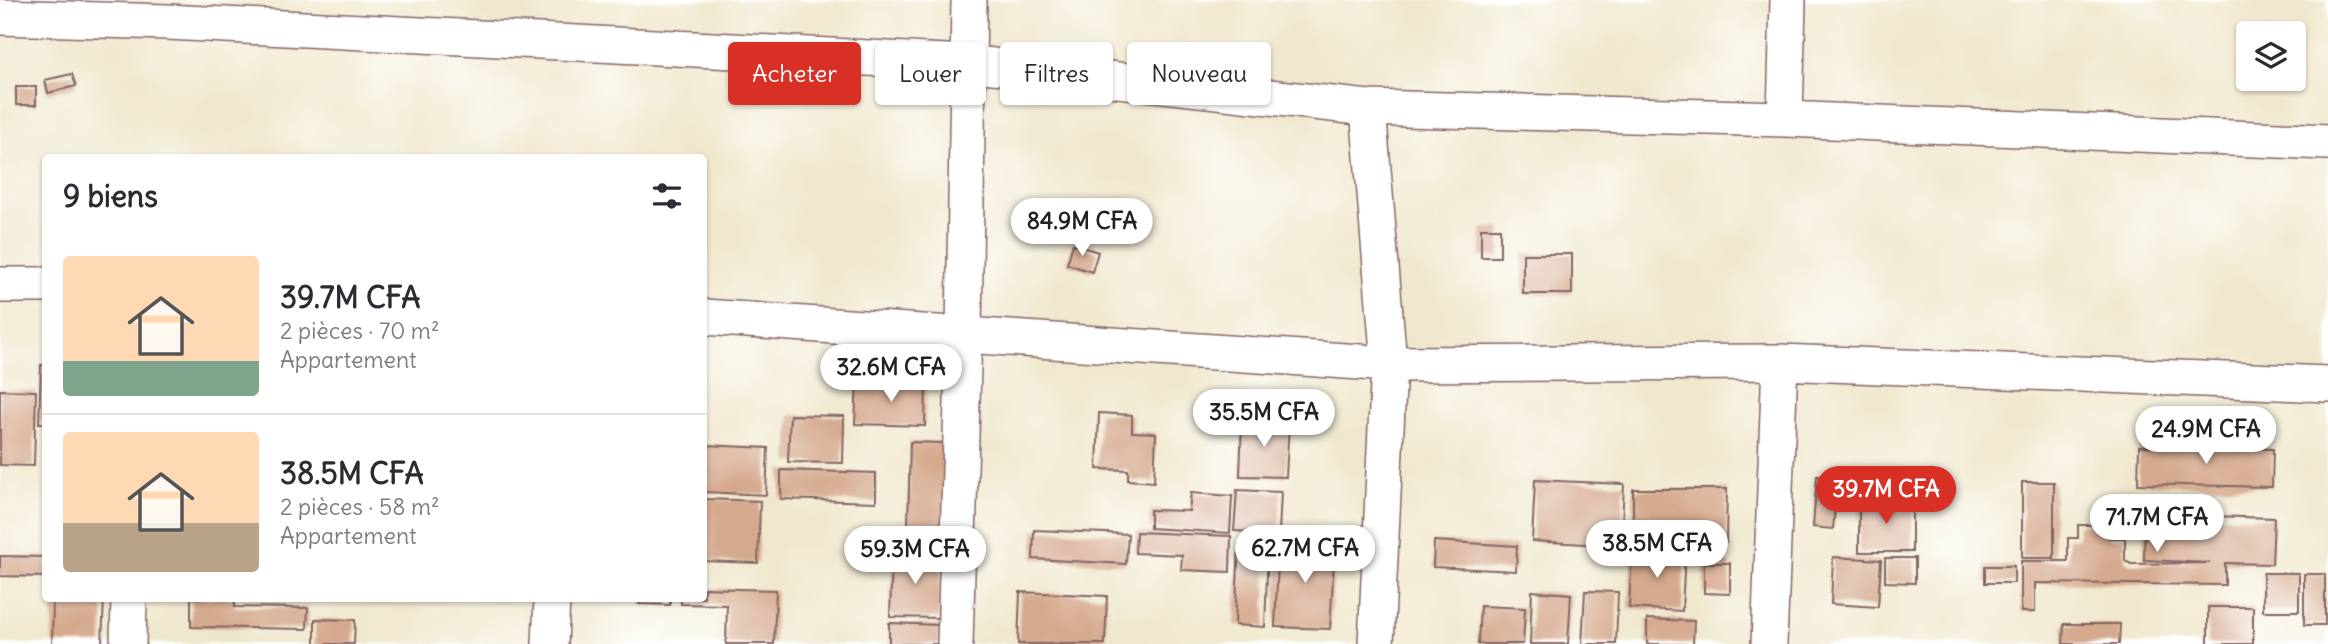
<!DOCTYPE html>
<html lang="fr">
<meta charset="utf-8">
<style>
body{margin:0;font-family:Delius,sans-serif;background:#f7f7f7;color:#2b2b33;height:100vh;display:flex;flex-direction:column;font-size:26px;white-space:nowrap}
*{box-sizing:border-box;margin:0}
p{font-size:23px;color:#7c7c81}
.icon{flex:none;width:38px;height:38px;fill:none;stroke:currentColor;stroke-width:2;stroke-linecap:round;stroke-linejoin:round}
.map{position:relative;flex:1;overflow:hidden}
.panel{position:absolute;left:42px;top:154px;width:665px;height:448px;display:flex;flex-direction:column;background:#fff;border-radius:7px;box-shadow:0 2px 5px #0004}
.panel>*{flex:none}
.banner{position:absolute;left:728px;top:42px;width:665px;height:63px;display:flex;gap:14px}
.controls{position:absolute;left:2236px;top:21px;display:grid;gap:14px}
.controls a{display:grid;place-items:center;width:70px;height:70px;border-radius:7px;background:#fff;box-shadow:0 2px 5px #0004;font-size:35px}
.price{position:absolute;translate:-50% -60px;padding:0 16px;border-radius:24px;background:#fff;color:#222;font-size:23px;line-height:46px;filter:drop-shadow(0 2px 4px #0008)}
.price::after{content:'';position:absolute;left:50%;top:42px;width:21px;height:16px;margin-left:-10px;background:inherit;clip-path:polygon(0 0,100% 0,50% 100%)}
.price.current{background:#d93025;color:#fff}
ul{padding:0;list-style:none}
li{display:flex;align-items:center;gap:21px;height:175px;padding:0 21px}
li+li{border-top:2px solid #e1e1e2}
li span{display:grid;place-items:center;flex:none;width:196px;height:140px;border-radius:7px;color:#555}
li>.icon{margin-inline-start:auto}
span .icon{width:84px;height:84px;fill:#fffc;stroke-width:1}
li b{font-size:30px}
h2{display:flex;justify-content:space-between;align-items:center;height:84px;padding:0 21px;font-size:30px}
.pill{padding:0 24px;border-radius:7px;background:#fff;box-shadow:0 2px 5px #0004;font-size:24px;line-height:63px}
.pill.current{background:#d93025;color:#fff}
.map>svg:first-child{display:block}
.building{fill:#d5a98d}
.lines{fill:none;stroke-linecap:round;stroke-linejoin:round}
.street-casing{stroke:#846564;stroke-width:38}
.street{stroke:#fff;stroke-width:35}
</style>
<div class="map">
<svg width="2328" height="644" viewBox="0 0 2328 644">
<rect width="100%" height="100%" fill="#fff"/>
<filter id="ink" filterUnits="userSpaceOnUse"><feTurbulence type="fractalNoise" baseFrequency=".0143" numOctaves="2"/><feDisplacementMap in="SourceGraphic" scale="14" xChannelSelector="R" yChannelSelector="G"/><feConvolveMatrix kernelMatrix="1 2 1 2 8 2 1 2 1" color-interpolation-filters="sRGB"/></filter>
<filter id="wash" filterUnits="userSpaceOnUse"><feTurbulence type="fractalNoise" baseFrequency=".00686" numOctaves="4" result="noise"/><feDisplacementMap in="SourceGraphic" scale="28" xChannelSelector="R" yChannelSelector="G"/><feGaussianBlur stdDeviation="1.57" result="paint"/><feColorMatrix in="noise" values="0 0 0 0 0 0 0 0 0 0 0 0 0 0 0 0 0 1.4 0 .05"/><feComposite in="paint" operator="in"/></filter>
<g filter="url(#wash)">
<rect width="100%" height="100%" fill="#f0e8ce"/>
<g id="blocks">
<path class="building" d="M 72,74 L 76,86 L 48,93 L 45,80 Z
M 16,87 L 36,87 L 36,105 L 16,105 Z
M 1481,228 L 1500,228 L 1500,257 L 1481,257 Z
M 1073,244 L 1098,252 L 1092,272 L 1067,264 Z
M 1523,254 L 1572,254 L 1572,294 L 1523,294 Z
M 41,365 L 46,365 L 46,423 L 39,423 Z
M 857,382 L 926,384 L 925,426 L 855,424 Z
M 0,390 L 36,391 L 34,466 L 0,465 Z
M 1099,413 L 1132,415 L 1132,432 L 1156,433 L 1154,482 L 1128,480 L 1128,470 L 1097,469 Z
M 790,415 L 844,416 L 843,463 L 788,462 Z
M 1242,420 L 1289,422 L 1286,477 L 1240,476 Z
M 910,442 L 946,443 L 944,526 L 908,525 Z
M 704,445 L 768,448 L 766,495 L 704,492 Z
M 2139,446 L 2273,449 L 2272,487 L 2138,484 Z
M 781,470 L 876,473 L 876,502 L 781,499 Z
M 1817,476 L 1838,477 L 1833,529 L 1813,527 Z
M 1535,480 L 1624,484 L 1621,546 L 1532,541 Z
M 2022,482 L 2054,482 L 2054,558 L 2022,558 Z
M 1633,489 L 1727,489 L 1726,543 L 1633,543 Z
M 1237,490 L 1281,492 L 1279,533 L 1234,531 Z
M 1191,493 L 1232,496 L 1230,533 L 1150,528 L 1150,510 L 1189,511 Z
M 704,499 L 760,501 L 758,563 L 704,561 Z
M 1859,499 L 1912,499 L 1912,552 L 1859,552 Z
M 2145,514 L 2274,518 L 2272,564 L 2225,563 L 2225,585 L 2035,583 L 2035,612 L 2021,612 L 2021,561 L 2068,561 L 2068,538 L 2078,538 L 2078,525 L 2109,525 L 2109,538 L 2125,538 L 2125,561 L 2131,564 L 2210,563 L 2144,560 Z
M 1034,530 L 1128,534 L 1126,564 L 1033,559 Z
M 1136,532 L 1231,536 L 1230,572 L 1181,570 L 1182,555 L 1135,553 Z
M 1279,540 L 1335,543 L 1330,629 L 1275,627 Z
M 1434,541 L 1517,546 L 1516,571 L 1433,567 Z
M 1239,544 L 1268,546 L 1265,627 L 1235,625 Z
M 1632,549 L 1685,551 L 1682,611 L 1629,608 Z
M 892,555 L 941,556 L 939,618 L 890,617 Z
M 0,556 L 46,557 L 46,577 L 0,576 Z
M 1833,557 L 1881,560 L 1878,607 L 1831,604 Z
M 1885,558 L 1915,558 L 1915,583 L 1885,582 Z
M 1704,563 L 1730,563 L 1730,594 L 1704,593 Z
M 1985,566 L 2014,566 L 2014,583 L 1985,583 Z
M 2263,573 L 2299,573 L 2299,611 L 2263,611 Z
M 2304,574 L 2325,574 L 2325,625 L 2304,625 Z
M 704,588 L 776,590 L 774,644 L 726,644 L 727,605 L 681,604 L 681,598 L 704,598 Z
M 1532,591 L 1571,594 L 1568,644 L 1530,644 Z
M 1585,591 L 1618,592 L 1616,644 L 1582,644 Z
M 1020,592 L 1107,596 L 1105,644 L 1018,644 Z
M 53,598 L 104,598 L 102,644 L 52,644 Z
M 191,598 L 235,598 L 235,607 L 308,608 L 307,629 L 191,627 Z
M 639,598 L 670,598 L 670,605 L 639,604 Z
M 1480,606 L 1525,608 L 1523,644 L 1478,644 Z
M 2208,607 L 2253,607 L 2253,644 L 2208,644 Z
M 315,619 L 355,620 L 354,644 L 315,644 Z
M 1647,619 L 1694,621 L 1693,644 L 1647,644 Z
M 889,623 L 939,625 L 939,644 L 889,644 Z
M 2064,624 L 2120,624 L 2119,644 L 2063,644 Z"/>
</g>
</g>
<g filter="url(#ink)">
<use href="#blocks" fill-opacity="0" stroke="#846564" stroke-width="2"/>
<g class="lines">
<g class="street-casing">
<path id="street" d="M 0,17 L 167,22 L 966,63 L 1368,108 L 1785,119 L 2328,142
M 1368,108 L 1389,364 L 1376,644
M 1785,119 L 1788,0
M 0,285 L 46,285
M 704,317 L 1389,364 L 1780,362 L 2328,384
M 128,644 L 129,598
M 550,644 L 552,598
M 955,644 L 964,333 L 969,0
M 1769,644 L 1780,362"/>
</g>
<use href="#street" class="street"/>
</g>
</g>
</svg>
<div class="controls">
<a><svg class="icon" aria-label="layers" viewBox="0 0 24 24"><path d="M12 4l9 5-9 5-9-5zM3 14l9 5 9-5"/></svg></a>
</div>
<b class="price" style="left:1082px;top:258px">84.9M CFA</b>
<b class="price" style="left:891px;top:404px">32.6M CFA</b>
<b class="price" style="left:1264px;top:449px">35.5M CFA</b>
<b class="price" style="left:2206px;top:466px">24.9M CFA</b>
<b class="price current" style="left:1886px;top:526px">39.7M CFA</b>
<b class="price" style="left:2157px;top:554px">71.7M CFA</b>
<b class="price" style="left:1657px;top:580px">38.5M CFA</b>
<b class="price" style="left:1305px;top:585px">62.7M CFA</b>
<b class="price" style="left:915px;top:586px">59.3M CFA</b>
<div class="banner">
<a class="pill current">Acheter</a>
<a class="pill">Louer</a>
<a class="pill">Filtres</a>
<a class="pill">Nouveau</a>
</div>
<section class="panel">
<h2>9 biens<svg class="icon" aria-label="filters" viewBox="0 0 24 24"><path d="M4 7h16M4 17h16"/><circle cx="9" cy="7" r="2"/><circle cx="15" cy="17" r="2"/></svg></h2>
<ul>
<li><span style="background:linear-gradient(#ffd9b3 75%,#7fa58c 0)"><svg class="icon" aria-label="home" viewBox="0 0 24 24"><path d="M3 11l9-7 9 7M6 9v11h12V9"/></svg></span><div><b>39.7M CFA</b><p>2 pièces · 70 m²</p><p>Appartement</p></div></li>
<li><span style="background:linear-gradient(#ffd9b3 65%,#b9a48a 0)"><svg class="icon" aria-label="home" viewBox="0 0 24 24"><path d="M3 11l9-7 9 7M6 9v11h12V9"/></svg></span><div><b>38.5M CFA</b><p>2 pièces · 58 m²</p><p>Appartement</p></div></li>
</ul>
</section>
</div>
